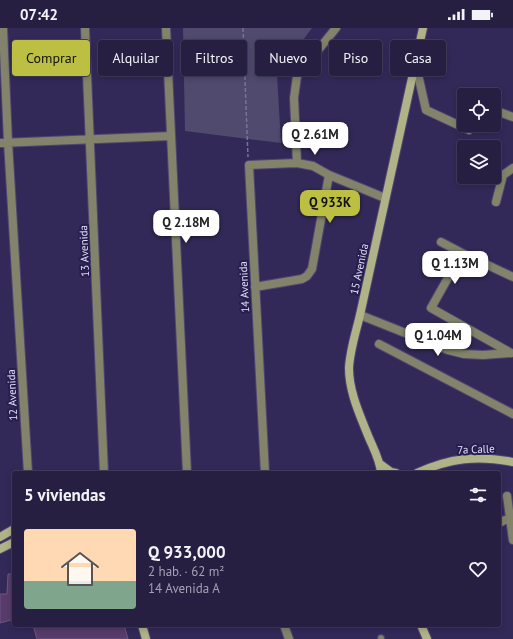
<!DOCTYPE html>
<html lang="es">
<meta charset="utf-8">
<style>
body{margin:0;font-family:"PT Sans",sans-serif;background:#2e2749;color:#f1f3f6;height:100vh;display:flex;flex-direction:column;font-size:15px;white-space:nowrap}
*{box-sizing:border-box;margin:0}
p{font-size:13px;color:#a4a2b2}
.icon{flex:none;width:22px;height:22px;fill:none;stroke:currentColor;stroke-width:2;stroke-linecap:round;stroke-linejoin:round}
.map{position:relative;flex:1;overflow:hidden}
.drawer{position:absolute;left:12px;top:443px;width:489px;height:156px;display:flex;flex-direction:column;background:#261f42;border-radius:4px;box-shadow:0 2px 6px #0003,0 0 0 1px #423d5b}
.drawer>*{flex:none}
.top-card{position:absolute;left:12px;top:12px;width:489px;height:36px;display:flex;gap:8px}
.fabs{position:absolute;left:457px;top:60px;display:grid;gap:8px}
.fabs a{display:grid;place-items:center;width:44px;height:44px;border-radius:4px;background:#261f42;box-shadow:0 2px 6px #0003,0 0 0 1px #423d5b;font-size:20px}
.price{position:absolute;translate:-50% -34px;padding:0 9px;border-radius:8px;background:#fff;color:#222;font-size:13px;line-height:26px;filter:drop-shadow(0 1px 2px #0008)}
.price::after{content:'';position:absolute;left:50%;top:24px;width:12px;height:9px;margin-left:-6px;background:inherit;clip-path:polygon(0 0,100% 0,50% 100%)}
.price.selected{background:#bdbf43;color:#111}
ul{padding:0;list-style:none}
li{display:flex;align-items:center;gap:12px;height:100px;padding:0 12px}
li+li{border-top:1px solid #423d5b}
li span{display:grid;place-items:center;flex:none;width:112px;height:80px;border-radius:4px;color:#555}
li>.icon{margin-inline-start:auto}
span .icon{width:48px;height:48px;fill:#fffc;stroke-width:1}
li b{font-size:17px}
h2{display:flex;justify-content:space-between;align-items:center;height:48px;padding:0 12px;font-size:17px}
.chip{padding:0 14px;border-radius:4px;background:#261f42;box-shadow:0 2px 6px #0003,0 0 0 1px #423d5b;font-size:14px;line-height:36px}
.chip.selected{background:#bdbf43;color:#111}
.status{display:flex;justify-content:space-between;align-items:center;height:28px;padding:0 20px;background:#261f42;direction:ltr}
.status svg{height:11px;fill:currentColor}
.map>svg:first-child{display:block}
.green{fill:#4f4a6e}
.building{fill:#573b6a;stroke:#715586}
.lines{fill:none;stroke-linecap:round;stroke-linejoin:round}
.lane-casing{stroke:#4e4673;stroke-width:8}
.street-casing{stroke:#4e4673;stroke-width:10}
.secondary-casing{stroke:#4e4673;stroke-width:10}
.path{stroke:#79729b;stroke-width:1.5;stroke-dasharray:4 2;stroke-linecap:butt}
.lane{stroke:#82836a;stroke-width:5.5}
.street{stroke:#82836a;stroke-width:8}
.secondary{stroke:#b0b288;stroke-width:8}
.labels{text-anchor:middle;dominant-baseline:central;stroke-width:4;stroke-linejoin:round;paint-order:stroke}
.street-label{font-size:11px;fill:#e2dffe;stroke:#281e4d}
</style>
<div class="status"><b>07:42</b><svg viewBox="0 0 49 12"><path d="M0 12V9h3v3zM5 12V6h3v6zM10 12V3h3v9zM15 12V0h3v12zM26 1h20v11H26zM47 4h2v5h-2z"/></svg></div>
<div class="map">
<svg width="513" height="611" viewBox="0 0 513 611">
<rect width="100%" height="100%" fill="#322958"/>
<path class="green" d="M 183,0 L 312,0 L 277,47 L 281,115 L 185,103 Z"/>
<path class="building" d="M 8,546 L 14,546 L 14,591 L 0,595 L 0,566 L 7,566 Z
M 33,597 L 124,597 L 128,611 L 37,611 Z"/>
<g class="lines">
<g class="lane-casing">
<path id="lane" d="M 381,610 L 381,611"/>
</g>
<g class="street-casing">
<path id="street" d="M 3,0 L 8,114 L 28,445
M 85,0 L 104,445
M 166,0 L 187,445
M 415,33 L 426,82 L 469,102
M 494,82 L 513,89
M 0,115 L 171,108
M 297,135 L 294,70 L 297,48 L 336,0
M 496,174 L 503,147 L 513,140
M 441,214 L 462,225 L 513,249
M 462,225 L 431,280 L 511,325
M 255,259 L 302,251 L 307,248 L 312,241 L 329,147
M 360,287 L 448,322 L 464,326 L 483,327 L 510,325
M 379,316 L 513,386
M 265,445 L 249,137 L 297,135 L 313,138 L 329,147 L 385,170
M 507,468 L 513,512
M 499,495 L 509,490
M 284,597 L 289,611"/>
</g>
<g class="secondary-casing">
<path id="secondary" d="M 380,436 L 391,444 L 396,445
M 381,445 C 380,431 372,418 367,405 C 359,385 349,363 349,340 C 350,322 356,304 360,287 L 423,0
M 417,445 C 450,430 477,427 513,434
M 0,509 L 14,501
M 0,521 L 14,514
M 142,597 L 146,611
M 421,597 L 427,611"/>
</g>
<path class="path" d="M 243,0 L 248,129"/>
<use href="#lane" class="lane"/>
<use href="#street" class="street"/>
<use href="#secondary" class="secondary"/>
</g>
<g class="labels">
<g class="street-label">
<text transform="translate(84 223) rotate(-92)">13 Avenida</text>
<text transform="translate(359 241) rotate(-78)">15 Avenida</text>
<text transform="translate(244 259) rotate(-93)">14 Avenida</text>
<text transform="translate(12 367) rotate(-93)">12 Avenida</text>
<text transform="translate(476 421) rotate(-2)">7a Calle</text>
</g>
</g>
</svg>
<div class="fabs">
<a><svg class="icon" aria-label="locate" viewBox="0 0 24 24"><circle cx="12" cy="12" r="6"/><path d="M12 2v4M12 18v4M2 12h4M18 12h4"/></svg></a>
<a><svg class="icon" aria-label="layers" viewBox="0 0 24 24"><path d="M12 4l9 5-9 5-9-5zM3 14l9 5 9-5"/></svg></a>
</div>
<b class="price" style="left:315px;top:128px">Q 2.61M</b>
<b class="price selected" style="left:330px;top:196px">Q 933K</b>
<b class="price" style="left:186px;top:216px">Q 2.18M</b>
<b class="price" style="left:455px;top:257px">Q 1.13M</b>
<b class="price" style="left:438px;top:329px">Q 1.04M</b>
<div class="top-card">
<a class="chip selected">Comprar</a>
<a class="chip">Alquilar</a>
<a class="chip">Filtros</a>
<a class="chip">Nuevo</a>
<a class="chip">Piso</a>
<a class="chip">Casa</a>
</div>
<section class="drawer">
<h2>5 viviendas<svg class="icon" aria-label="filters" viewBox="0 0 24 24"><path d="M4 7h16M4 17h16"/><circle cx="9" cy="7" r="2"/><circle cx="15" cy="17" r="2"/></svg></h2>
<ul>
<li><span style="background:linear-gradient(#ffd9b3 65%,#7fa58c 0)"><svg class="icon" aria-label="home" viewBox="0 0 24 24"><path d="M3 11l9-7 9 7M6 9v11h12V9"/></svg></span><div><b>Q 933,000</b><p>2 hab. · 62 m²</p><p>14 Avenida A</p></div><svg class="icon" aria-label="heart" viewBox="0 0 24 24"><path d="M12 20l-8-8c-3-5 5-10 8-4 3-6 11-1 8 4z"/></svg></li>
</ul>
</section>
</div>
